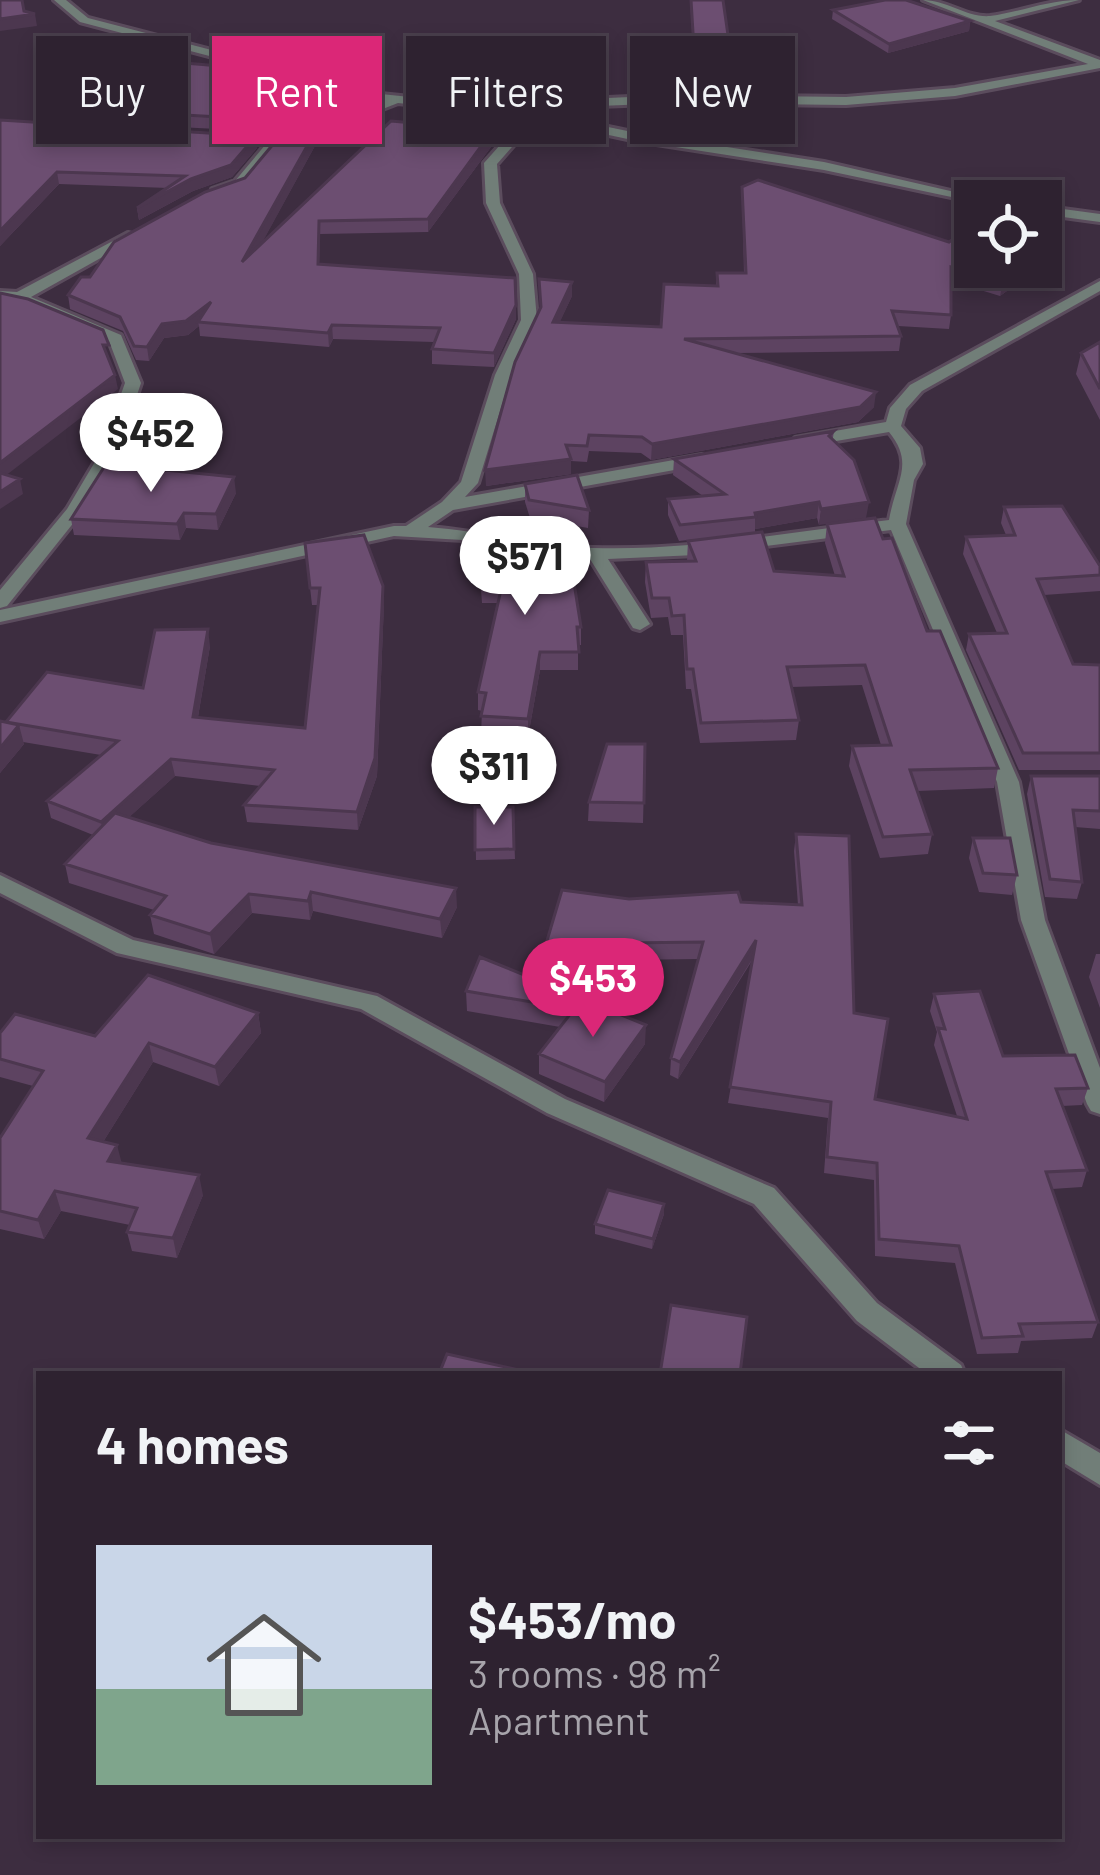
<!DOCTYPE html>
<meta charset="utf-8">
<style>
body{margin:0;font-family:Barlow,sans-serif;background:#3a2f3c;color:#f1f3f6;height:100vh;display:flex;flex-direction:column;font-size:45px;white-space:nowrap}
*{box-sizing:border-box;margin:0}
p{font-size:39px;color:#a7a4ab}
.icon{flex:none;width:66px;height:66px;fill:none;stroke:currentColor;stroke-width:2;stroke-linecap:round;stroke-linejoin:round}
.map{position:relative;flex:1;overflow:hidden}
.panel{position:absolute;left:36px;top:1371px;width:1026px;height:468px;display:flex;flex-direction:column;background:#2e2230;border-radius:0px;box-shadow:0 6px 18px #0003,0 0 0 3px #493f4c}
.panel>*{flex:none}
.guide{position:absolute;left:36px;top:36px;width:1029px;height:108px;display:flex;gap:24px}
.controls{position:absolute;left:954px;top:180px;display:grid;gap:24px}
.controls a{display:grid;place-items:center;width:108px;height:108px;border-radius:0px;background:#2e2230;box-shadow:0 6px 18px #0003,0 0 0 3px #493f4c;font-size:60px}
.price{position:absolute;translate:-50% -102px;padding:0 27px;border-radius:42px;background:#fff;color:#222;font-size:39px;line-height:78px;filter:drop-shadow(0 3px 6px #0008)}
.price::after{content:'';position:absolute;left:50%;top:72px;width:36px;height:27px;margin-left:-18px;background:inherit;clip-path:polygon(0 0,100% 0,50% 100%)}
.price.on{background:#db2777;color:#fff}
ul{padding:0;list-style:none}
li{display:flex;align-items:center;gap:36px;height:300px;padding:0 60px}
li+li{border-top:3px solid #493f4c}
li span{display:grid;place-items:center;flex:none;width:336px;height:240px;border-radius:0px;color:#555}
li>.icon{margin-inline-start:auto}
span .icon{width:144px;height:144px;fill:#fffc;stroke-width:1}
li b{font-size:51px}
h2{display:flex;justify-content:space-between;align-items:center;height:144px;padding:0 60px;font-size:51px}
.pill{padding:0 42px;border-radius:0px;background:#2e2230;box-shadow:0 6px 18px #0003,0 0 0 3px #493f4c;font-size:42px;line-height:108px}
.pill.on{background:#db2777;color:#fff}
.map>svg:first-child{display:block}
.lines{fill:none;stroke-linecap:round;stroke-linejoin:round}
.street-casing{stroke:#5b4c5d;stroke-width:6}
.street{fill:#717e78;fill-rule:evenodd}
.wall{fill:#5d4361}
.shaded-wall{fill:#4c374f}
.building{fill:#6c4e71;stroke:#4c374f;stroke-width:3}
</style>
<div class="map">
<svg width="1100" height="1875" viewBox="0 0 1100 1875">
<rect width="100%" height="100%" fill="#3d2d40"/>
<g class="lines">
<g class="street-casing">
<path id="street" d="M 54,0 L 66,0 L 88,18 L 381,94 L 478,104 L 674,95 L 846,97 L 955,88 L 1088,64 L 923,0 C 946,0 968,18 990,16 C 1021,12 1048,0 1079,0 L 995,21 L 1100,60 L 1100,68 L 955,96 L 846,105 L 674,103 L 549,108 L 565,118 L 637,133 L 824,162 L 994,201 L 975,202 L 824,170 L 637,141 L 557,124 L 541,114 L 497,164 L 500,203 L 533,274 L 537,320 L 511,375 L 478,483 L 465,497 L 702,455 L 711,460 L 702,465 L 453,510 L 428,527 C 484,531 537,547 593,548 C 691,551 791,532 889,520 C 896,480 915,464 889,432 L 801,447 L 795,446 L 795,438 L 886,422 L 890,408 L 910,385 L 1100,281 L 1100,291 L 922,391 L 906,409 L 901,426 L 920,448 L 923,464 L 914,480 L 906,524 L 1019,782 L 1045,920 L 1100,1068 L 1100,1114 L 1091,1111 L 1087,1104 L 1021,920 L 997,782 L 891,530 L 696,555 L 608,559 L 650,624 L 640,630 L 633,628 L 590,559 L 538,556 L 480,541 L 394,536 L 0,622 L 0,610 L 394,526 L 406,526 L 442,502 L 461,482 L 495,375 L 521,320 L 519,274 L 486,203 L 484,163 L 532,109 L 478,112 L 398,103 L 375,112 L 332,138 L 279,144 C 259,169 246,193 212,195 L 212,189 L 235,181 L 271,138 L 325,132 L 380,101 L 80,22 Z
M 1041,206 L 1100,214 L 1100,222 L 1041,214 Z
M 128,233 L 140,236 L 31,297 L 121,335 L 141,383 L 117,455 L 83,511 L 7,606 L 0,608 L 0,590 L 67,509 L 99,455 L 125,383 L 109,341 L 16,301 L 0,299 L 0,291 L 17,292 Z
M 0,875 L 133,940 L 377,996 L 565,1099 L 774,1188 L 877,1303 L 961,1365 L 965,1374 L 927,1374 L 857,1321 L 754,1204 L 547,1113 L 361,1009 L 117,953 L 0,893 Z
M 1059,1429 L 1100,1453 L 1100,1485 L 1059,1460 Z"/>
</g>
<use href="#street" class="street"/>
</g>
<path class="wall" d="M 690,0 L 730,49 L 729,60 L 694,60 Z
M 833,10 L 970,21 L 969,31 L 888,53 L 832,19 Z
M 256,69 L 257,77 L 276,79 L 278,91 L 274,94 L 334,96 L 335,109 L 324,128 L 275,132 L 61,121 L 58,108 Z
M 0,120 L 256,136 L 257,148 L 232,177 L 193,191 L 139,220 L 137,208 L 168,188 L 59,184 L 0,246 Z
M 493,130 L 494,143 L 428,232 L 320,234 L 319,264 L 516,319 L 494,367 L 432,364 L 432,349 L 434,342 L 333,339 L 329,347 L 200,336 L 199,326 L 188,335 L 164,338 L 149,361 L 136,360 L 123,331 L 70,309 L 68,295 L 90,277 L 245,178 L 316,144 L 261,244 Z
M 742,187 L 975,267 L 1040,267 L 1000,296 L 951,281 L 951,315 L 949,329 L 898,326 L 901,336 L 899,351 L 735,353 L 874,407 L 858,422 L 651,460 L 641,453 L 589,451 L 587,462 L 571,461 L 571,474 L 486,486 L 540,309 L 572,296 L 559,323 L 661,327 L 716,286 L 717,273 L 744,273 Z
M 1100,342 L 1100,420 L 1076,374 L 1081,353 Z
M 834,431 L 819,525 L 817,518 L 755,529 L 755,533 L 774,571 L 835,576 L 825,543 L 827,524 L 883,539 L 927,631 L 998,768 L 994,788 L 917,791 L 932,834 L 928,854 L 880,858 L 849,766 L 852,746 L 881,745 L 862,685 L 791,687 L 799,720 L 796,740 L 700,743 L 691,689 L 686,689 L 683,635 L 671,635 L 668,617 L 651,618 L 645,582 L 646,562 L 687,561 L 688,541 L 716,537 L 679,541 L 668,515 L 668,499 L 703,496 L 673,475 L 674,459 Z
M 525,484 L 589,510 L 588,528 L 530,518 L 525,502 Z
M 236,493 L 218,530 L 186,528 L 180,540 L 74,535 L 71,519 Z
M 1004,507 L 1100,566 L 1100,591 L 1044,595 L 1073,664 L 1100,665 L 1100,770 L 1019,770 L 966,650 L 969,634 L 997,633 L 963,554 L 966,537 L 1006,535 L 1001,523 Z
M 477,536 L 581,627 L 581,645 L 578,645 L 578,670 L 540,670 L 528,737 L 481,734 L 482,711 L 478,710 L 478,692 L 498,603 L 482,603 Z
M 305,543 L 383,586 L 384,603 L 377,776 L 358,830 L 247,822 L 244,805 L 260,786 L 175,776 L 129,817 L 211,843 L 457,907 L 442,938 L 313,911 L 310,920 L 252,913 L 214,954 L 154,934 L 150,915 L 154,910 L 69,883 L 65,864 L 93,835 L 51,818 L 47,801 L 101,755 L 23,742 L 24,744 L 0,773 L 0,721 L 6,723 L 143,688 L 210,646 L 198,717 L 305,728 L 318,605 L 312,605 Z
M 645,744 L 643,823 L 588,821 L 589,802 Z
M 1031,776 L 1100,776 L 1100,829 L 1075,827 L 1082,882 L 1077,899 L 1045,897 L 1027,794 Z
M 475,807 L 513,807 L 515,859 L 476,860 Z
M 796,834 L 854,1013 L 875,1099 L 957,1116 L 934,1045 L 937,1032 L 930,1011 L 934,994 L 1003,1056 L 1088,1088 L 1082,1105 L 1062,1106 L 1087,1170 L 1082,1187 L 1052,1189 L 1098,1322 L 1092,1338 L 1021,1341 L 1018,1353 L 977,1354 L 955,1263 L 875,1256 L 874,1180 L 824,1173 L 828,1118 L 728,1103 L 753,959 L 678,1079 L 670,1075 L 671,1058 L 699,959 L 546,961 L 546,944 L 629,899 L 798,905 L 794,851 Z
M 973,838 L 1017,875 L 1012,895 L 979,892 L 969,858 Z
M 1096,954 L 1100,954 L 1100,1008 L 1089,977 Z
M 466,991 L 571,994 L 571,1012 L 645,1044 L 604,1102 L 539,1074 L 539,1054 L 560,1027 L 467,1011 Z
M 258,1013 L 261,1033 L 219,1086 L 153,1062 L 103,1142 L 122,1163 L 203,1195 L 177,1258 L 132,1251 L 127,1232 L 130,1225 L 61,1211 L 44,1239 L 0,1229 L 0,1138 L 33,1086 L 0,1077 L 0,1033 L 95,1036 Z
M 664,1214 L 652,1249 L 595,1234 L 595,1224 Z"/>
<path class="shaded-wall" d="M 35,14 L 37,26 L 0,31 L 0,19 Z
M 970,21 L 969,31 L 888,53 L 889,44 Z
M 276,79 L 278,91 L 260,106 L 259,94 Z
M 334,96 L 335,109 L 324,128 L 275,132 L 274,120 Z
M 493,130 L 494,143 L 428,232 L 428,219 Z
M 315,132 L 316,144 L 244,276 L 242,262 Z
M 256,136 L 257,148 L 232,177 L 193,191 L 139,220 L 137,208 L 191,179 Z
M 57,172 L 59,184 L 0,246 L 0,231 Z
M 1023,267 L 1040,267 L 1000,296 L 1003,282 Z
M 572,282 L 572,296 L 553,337 L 553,322 Z
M 211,302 L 198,322 L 199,326 L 188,335 L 164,338 L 149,361 L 147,347 L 162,324 Z
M 516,305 L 516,319 L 494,367 L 494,353 Z
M 332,325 L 333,339 L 329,347 L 328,333 Z
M 115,375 L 118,389 L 0,480 L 0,463 Z
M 876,392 L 874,407 L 858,422 L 651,460 L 652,444 Z
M 571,459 L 571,474 L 486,486 L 485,470 Z
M 234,477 L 236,493 L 218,530 L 216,514 Z
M 20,479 L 23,494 L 0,509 L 0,492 Z
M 819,502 L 817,518 L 755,529 L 755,513 Z
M 869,502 L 866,518 L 819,525 L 821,509 Z
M 184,513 L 186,528 L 180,540 L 177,524 Z
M 383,586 L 384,603 L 377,776 L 358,830 L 357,812 Z
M 208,629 L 210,646 L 195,734 L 193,717 Z
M 540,652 L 540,670 L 528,737 L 528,719 Z
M 19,725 L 24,744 L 0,773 L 0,748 Z
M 171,759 L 175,776 L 105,839 L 101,822 Z
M 456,888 L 457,907 L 442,938 L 440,919 Z
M 311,892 L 313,911 L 310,920 L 308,901 Z
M 249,894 L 252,913 L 214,954 L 210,934 Z
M 756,940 L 754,956 L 678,1079 L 680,1062 Z
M 258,1013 L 261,1033 L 219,1086 L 215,1067 Z
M 646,1025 L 645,1044 L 604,1102 L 605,1082 Z
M 149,1043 L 153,1062 L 93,1158 L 88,1138 Z
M 117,1145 L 122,1164 L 108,1161 Z
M 199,1175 L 203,1195 L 177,1258 L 173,1238 Z
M 55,1191 L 61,1211 L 44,1239 L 38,1220 Z
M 664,1204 L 664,1214 L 652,1249 L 653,1239 Z"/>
<path class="building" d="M 0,0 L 22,0 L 24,11 L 35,14 L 0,19 Z
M 691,0 L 723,0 L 730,49 L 694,49 Z
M 885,0 L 906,0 L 970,21 L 889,44 L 833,10 Z
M 113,57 L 256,69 L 248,76 L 276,79 L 259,94 L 334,96 L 323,115 L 274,120 L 58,108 Z
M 0,120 L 256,136 L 231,165 L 191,179 L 137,208 L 185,176 L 57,172 L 0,231 Z
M 391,121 L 493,130 L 428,219 L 319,221 L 318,264 L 515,278 L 516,305 L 494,353 L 432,349 L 440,328 L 332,325 L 328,333 L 198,322 L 211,302 L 186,321 L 162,324 L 147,347 L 134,346 L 120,317 L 68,295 L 81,277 L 90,277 L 114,242 L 205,192 L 245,178 L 280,136 L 315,132 L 242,262 Z
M 758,180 L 949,242 L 966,230 L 975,232 L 975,267 L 1023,267 L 1003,282 L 951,267 L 951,315 L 892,311 L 901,336 L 684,339 L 876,392 L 860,407 L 652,444 L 642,437 L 589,435 L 587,446 L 566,445 L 571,459 L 485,470 L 515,362 L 541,307 L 539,279 L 572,282 L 553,322 L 661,327 L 664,284 L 718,286 L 717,273 L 746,273 L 742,187 Z
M 0,293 L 28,299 L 103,330 L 109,345 L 103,345 L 115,375 L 0,463 Z
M 1100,342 L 1100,389 L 1081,353 Z
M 834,431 L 829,436 L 854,460 L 869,502 L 821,509 L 819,502 L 755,513 L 756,517 L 680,525 L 668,499 L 725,494 L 674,459 Z
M 106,464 L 234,477 L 216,514 L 184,513 L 177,524 L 71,519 Z
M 0,473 L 20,479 L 0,492 Z
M 577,475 L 589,510 L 529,500 L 525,484 Z
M 1062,506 L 1100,566 L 1100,575 L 1037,579 L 1073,664 L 1100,665 L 1100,753 L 1023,753 L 969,634 L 1007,633 L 966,537 L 1015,535 L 1004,507 Z
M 875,518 L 883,539 L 892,538 L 927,631 L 940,631 L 998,768 L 910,770 L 932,834 L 883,837 L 852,746 L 891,745 L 865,665 L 787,667 L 799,720 L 701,723 L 693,669 L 687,669 L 684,615 L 672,616 L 669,598 L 652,598 L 646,562 L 696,561 L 688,541 L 762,532 L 774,571 L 844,576 L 827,524 Z
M 364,535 L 383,586 L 375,758 L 357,812 L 244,805 L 274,770 L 171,759 L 101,822 L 47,801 L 118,741 L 6,722 L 47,672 L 143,688 L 155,630 L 208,629 L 193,717 L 305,728 L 320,588 L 310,588 L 305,543 Z
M 477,536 L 568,545 L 581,627 L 577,627 L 579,652 L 540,652 L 528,719 L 481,716 L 486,693 L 478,692 L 502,585 L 481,586 Z
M 0,721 L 19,725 L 0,748 Z
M 607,744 L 645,744 L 644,803 L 589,802 Z
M 1031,776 L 1100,776 L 1100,811 L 1073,810 L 1082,882 L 1050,879 Z
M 475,807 L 513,807 L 514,849 L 475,850 Z
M 115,813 L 211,843 L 456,888 L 440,919 L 311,892 L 308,901 L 249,894 L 210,934 L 150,915 L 166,896 L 65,864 Z
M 796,834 L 849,836 L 854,1013 L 888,1019 L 875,1099 L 967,1119 L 938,1028 L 945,1029 L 934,994 L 980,991 L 1003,1056 L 1075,1055 L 1088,1088 L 1056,1089 L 1087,1170 L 1046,1172 L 1098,1322 L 1019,1324 L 1023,1336 L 982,1338 L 959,1246 L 879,1239 L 877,1163 L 827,1157 L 831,1102 L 730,1087 L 756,940 L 680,1062 L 671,1058 L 703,942 L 546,944 L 562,890 L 629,899 L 738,892 L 741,902 L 802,905 Z
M 973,838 L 1010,838 L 1017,875 L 983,873 Z
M 480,957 L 571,994 L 567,1008 L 466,991 Z
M 148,975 L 258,1013 L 215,1067 L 149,1043 L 88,1138 L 117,1145 L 108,1161 L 199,1175 L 173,1238 L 127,1232 L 137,1208 L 55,1191 L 38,1220 L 0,1211 L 0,1138 L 43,1071 L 0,1059 L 0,1033 L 15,1014 L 95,1036 Z
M 582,999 L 646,1025 L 605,1082 L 539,1054 Z
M 608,1190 L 664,1204 L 653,1239 L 595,1224 Z
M 671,1305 L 747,1317 L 740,1374 L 660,1374 Z
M 447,1354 L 537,1374 L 439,1374 Z"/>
</svg>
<div class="controls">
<a><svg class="icon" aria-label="locate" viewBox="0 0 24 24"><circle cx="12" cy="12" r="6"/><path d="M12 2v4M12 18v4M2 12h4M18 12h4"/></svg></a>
</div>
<b class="price" style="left:151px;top:495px">$452</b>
<b class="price" style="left:525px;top:618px">$571</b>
<b class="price" style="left:494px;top:828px">$311</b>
<b class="price on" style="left:593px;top:1040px">$453</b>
<div class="guide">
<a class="pill">Buy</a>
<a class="pill on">Rent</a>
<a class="pill">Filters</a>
<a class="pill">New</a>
</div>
<section class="panel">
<h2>4 homes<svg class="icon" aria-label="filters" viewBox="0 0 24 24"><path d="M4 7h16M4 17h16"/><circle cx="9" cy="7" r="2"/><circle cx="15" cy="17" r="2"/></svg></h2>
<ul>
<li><span style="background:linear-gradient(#c9d6e8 60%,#7fa58c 0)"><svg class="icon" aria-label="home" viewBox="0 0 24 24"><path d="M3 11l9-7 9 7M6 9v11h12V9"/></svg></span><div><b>$453/mo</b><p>3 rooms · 98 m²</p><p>Apartment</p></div></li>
</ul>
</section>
</div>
